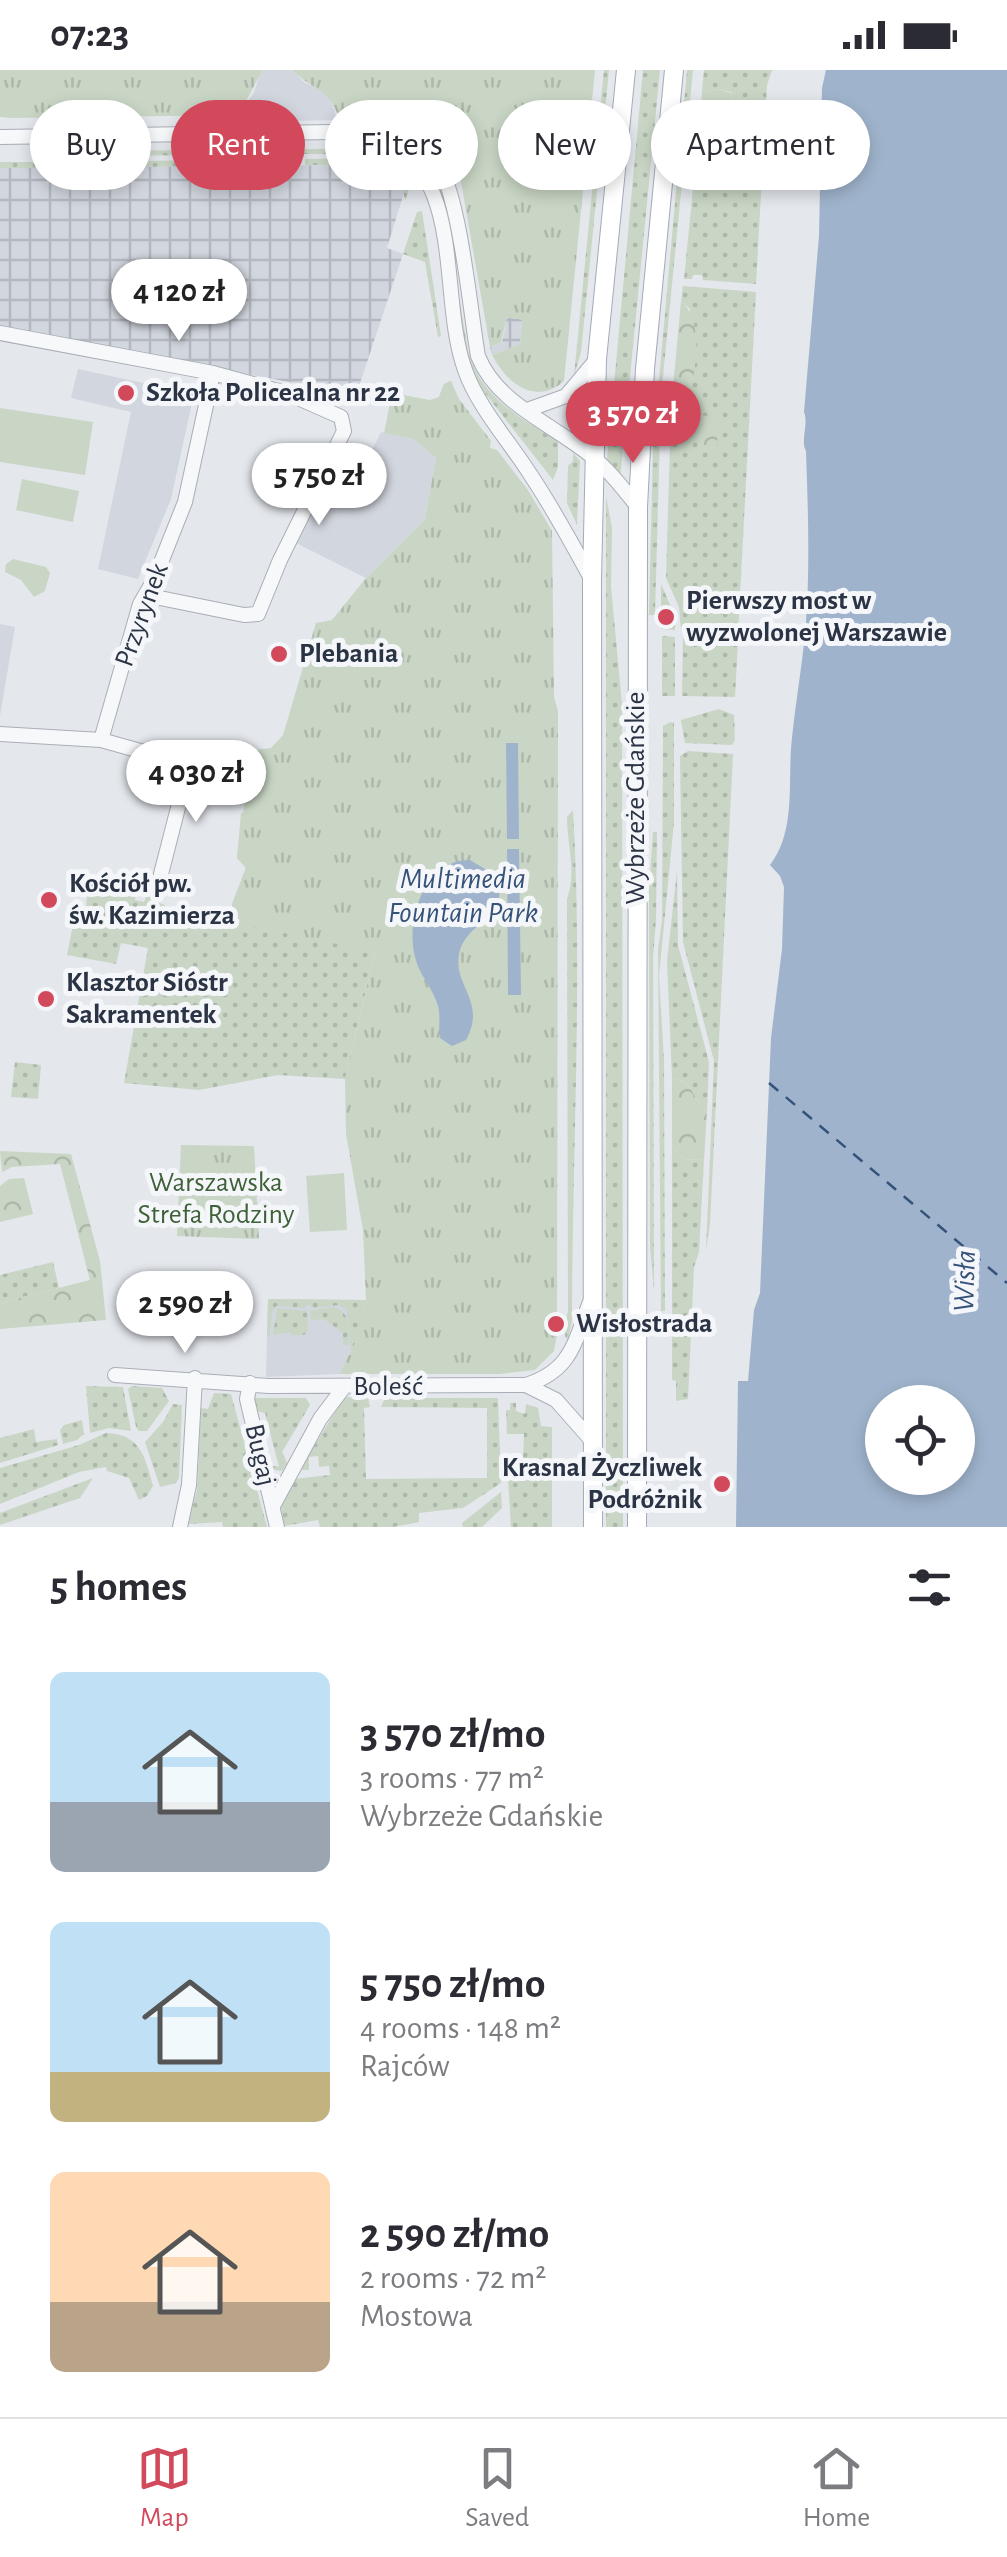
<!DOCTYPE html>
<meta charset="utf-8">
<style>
body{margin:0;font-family:"Alegreya Sans",sans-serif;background:#f2f2f3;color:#2b2b33;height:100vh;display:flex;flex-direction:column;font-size:38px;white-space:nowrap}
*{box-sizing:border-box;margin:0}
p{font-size:32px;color:#7c7c81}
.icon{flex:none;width:55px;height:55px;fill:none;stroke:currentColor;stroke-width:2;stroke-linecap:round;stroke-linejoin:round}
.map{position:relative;height:1457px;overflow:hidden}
.side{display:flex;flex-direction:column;background:#fff;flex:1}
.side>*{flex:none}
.guide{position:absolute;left:30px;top:30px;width:948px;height:90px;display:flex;gap:20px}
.buttons{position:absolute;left:865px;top:1315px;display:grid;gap:20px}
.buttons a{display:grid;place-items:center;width:110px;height:110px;border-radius:50%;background:#fff;box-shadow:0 5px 15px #0003;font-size:50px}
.price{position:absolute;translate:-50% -85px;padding:0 22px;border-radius:35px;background:#fff;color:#222;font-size:32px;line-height:65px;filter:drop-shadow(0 2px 5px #0008)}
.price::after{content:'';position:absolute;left:50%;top:60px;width:30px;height:22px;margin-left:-15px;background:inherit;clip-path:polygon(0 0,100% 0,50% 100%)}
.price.active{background:#d1495b;color:#fff}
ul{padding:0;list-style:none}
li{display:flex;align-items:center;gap:30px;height:250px;padding:0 50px}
li span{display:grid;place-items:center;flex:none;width:280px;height:200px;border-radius:15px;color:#555}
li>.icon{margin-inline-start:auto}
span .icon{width:120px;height:120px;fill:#fffc;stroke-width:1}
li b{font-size:42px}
h2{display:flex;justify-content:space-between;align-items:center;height:120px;padding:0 50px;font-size:42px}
.pill{padding:0 35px;border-radius:45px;background:#fff;box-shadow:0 5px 15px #0003;font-size:35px;line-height:90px}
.pill.active{background:#d1495b;color:#fff}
.status{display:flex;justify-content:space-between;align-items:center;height:70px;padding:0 50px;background:#fff;direction:ltr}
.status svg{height:28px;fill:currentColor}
.tab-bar{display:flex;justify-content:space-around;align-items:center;height:140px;border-top:2px solid #e1e1e2;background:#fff;font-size:28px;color:#7c7c81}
.tab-bar a{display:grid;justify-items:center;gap:5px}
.tab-bar .active{color:#d1495b}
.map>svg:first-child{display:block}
.built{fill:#d2d6de}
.industrial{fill:url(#industrial-grid)}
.grass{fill:url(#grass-dots);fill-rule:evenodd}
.forest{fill:url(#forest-crowns)}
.park{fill:url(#park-tufts)}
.pitch{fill:#c9d6c5}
.water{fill:#9fb4cc;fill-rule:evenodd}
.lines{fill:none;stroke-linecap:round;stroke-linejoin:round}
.ferry{stroke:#34527a;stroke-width:2.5;stroke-dasharray:12 10;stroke-linecap:butt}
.minor-casing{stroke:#a9aeb7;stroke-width:16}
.major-casing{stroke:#a3abb8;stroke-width:20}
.minor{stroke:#f7f8fa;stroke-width:14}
.major{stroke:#fff;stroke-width:18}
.poi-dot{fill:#d1495b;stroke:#f4f6f9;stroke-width:4}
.labels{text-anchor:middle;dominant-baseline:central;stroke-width:10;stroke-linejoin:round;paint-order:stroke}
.poi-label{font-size:28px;font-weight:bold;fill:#2b3445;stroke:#f4f6f9;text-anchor:start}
.street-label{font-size:28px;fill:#2b3445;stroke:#f4f6f9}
.park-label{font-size:28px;fill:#3f6138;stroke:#f4f6f9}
.water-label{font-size:30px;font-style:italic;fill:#34527a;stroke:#f4f6f9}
</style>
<div class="status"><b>07:23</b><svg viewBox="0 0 49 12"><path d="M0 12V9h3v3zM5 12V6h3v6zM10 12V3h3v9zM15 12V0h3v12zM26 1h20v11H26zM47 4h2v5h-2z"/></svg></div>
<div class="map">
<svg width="1007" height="1457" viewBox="0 0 1007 1457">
<defs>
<pattern id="industrial-grid" width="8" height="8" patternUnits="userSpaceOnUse" patternTransform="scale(2.5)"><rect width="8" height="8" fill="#d2d6de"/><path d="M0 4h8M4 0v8" fill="none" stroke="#b4b8c0"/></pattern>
<pattern id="grass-dots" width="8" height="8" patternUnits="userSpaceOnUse" patternTransform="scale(2.5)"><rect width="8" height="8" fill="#c9d6c5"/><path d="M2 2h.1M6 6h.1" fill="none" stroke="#adb8ab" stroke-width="1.8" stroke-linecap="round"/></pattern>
<pattern id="forest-crowns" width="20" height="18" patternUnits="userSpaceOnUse" patternTransform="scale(2.5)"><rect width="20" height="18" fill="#c9d6c5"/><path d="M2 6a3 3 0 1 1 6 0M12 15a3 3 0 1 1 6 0" fill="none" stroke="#adb8ab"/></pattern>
<pattern id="park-tufts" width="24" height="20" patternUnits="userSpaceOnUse" patternTransform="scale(2.5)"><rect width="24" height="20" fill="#c9d6c5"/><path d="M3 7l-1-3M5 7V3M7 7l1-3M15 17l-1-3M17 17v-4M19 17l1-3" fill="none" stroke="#adb8ab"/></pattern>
</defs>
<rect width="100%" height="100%" fill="#e4e7ec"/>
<path class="built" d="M 261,0 L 292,0 L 305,13 L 320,18 L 331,29 L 337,50 L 242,52 L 242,39 L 254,23 Z
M 78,299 L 194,324 L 171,429 L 138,509 L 98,499 L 131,342 L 71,328 Z
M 381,362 L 413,369 L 436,388 L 425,449 L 366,508 L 296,473 L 345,374 L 369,386 Z
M 0,554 L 15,557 L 0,646 Z
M 268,1229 L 366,1230 L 359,1266 L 339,1304 L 266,1307 Z"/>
<path class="industrial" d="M 352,95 L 388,97 L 401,107 L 404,123 L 387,178 L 403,184 L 359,316 L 355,315 L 345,323 L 0,256 L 0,98 Z
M 507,247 L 522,249 L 520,274 L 492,285 L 490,277 L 502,272 Z"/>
<path class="grass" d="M 604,0 L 609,0 L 581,282 L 574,306 Z
M 643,0 L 660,0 L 620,409 L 607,391 Z
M 687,0 L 693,0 L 661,327 L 655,545 L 649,545 L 653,376 Z
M 704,0 L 772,0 L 767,15 L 756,214 L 703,210 L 702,205 L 693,205 L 692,209 L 684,209 L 701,38 L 706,61 L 721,62 L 733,55 L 735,37 L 731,22 L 719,19 L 702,22 Z
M 394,69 C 418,72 432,95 441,117 L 468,281 C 481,328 520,347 558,372 L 558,397 L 553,410 L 477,313 L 467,290 L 439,119 L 418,85 Z
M 269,79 L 354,79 L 355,84 L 269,84 Z
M 207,80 L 206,85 L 77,86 L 79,81 Z
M 377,88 L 395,97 L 411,113 L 405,131 L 401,107 L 381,95 L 305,95 L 305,89 Z
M 207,90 L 207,96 L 77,98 L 77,92 Z
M 0,92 L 67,92 L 67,98 L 0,98 Z
M 422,141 L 441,266 L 438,267 L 425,192 L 403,184 L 417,142 Z
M 683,216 L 756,222 L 738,564 L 715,562 L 712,553 L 701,553 L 700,561 L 681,560 L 679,537 L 666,508 L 671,340 L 685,338 L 690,239 L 681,231 Z
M 451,311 L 456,334 L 390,336 L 359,330 L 354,334 L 318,323 L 315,329 L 302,323 L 305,315 L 345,323 L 355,315 L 429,331 L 439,327 L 444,314 Z
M 573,383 L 580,391 L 577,455 L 567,433 L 568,396 L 573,391 Z
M 606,426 L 612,458 L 611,517 L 622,634 L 623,1457 L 606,1457 Z
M 661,514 L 674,544 L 675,560 L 661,559 Z
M 662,566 L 675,567 L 675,626 L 662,626 Z
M 683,567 L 738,570 L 735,627 L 682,626 Z
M 719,639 L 734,645 L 735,670 L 732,675 L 685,673 L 681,650 Z
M 670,652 L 674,653 L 674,752 L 659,906 L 664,990 L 665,1241 L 661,1241 L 658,880 L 662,850 L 663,656 Z
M 688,681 L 733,684 L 710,1154 L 706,1181 L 714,991 L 683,872 L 680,686 Z
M 573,740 C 583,910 572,1080 572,1251 L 568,1271 L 565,1266 L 568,1239 L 567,829 C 577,801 567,776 567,747 Z
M 303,741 L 375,882 L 345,1009 L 278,1005 L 199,1020 L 124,1013 L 148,878 L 121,873 L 116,894 L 67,885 L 75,844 L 85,846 L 89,808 L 137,817 L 135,830 L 144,832 L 149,819 L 151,829 L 171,838 L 170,843 L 195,845 L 195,849 L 199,851 L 201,846 L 232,852 L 232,834 L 246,798 L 237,788 L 241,743 ZM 318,823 L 339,874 L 258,857 Z
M 653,762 L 657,762 L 656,849 L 653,888 L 654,1221 L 650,1176 L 649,819 Z
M 677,801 L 678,875 L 709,992 L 707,1041 C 692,1031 694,1009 672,1009 L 667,891 Z
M 15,992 L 41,995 L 38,1029 L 11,1027 Z
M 672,1075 L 683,1089 L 704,1090 L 699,1182 L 694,1197 L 688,1329 L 676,1331 L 676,1311 L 672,1310 Z
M 53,1192 L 59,1218 L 0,1233 L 0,1205 Z
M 268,1229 L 366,1230 L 359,1266 L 351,1281 L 347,1240 L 339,1235 L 313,1238 L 308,1234 L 305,1238 L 276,1236 L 272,1242 L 270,1265 L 267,1265 Z
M 332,1237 C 352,1241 348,1259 349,1275 L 343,1275 L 343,1263 L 324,1249 L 311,1250 L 310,1241 Z
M 277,1238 L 307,1241 L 308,1261 L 304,1265 L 291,1265 L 290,1262 L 273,1265 Z
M 86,1316 L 123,1317 L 131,1361 L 109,1358 L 90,1363 Z
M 132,1316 L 162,1318 L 169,1331 L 147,1361 L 139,1361 L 136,1357 L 128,1319 Z
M 214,1323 L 231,1324 L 267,1457 L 223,1457 L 222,1452 L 188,1454 L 197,1420 L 201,1338 L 208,1339 Z
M 344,1327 L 368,1328 L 370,1337 L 364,1338 L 366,1409 L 487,1408 L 487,1338 L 381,1337 L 385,1328 L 498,1328 L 501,1413 L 463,1438 L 419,1443 L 419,1452 L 393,1457 L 320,1457 L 318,1450 L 284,1456 L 281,1436 L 294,1409 L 330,1405 L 329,1396 L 319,1397 L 318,1386 L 309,1387 L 309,1400 L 300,1400 Z
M 255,1328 L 306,1328 L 310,1335 L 282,1382 L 287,1393 L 282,1401 L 269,1399 L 268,1395 L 279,1397 L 265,1343 L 253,1340 L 252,1330 Z
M 510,1333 L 516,1333 L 516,1341 L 525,1344 L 526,1334 L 538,1338 L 541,1356 L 552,1357 L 552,1457 L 511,1457 L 507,1394 L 510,1391 L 523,1390 L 524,1364 L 507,1364 L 506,1340 L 510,1340 Z
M 173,1334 L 182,1335 L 179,1408 L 176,1413 L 160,1417 L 145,1372 L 163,1352 Z
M 82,1350 L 84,1364 L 77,1370 L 63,1374 L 60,1360 L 64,1355 Z
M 34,1359 L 36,1372 L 57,1369 L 58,1375 L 0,1393 L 0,1368 Z
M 106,1363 C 140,1364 145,1386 153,1416 L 147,1426 L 139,1430 L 129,1408 L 107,1401 L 106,1397 L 79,1402 L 0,1434 L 0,1398 L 79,1375 Z
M 93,1408 L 80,1428 L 0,1455 L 0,1443 Z
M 501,1422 L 502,1438 L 482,1457 L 463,1457 L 462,1453 Z"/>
<path class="forest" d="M 719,19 L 731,23 L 735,37 L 733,55 L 726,56 L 718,72 C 703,58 700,43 702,22 Z
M 681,231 C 706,251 695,311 685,338 L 671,340 Z
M 701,345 L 712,347 L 718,354 L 717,385 L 710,385 C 696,374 688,362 701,345 Z
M 672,1009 C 694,1009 692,1031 707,1041 L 704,1090 L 683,1089 L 672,1075 Z
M 0,1081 L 71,1084 L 100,1191 L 106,1250 L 0,1259 L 0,1233 L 90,1210 L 60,1094 L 12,1097 L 2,1102 Z
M 24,1108 L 33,1144 L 0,1152 L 0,1116 L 9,1109 Z"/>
<path class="park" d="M 0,0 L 262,0 C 257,13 242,34 242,45 L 13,48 L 0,47 Z
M 292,0 L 595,0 L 564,311 C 536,336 507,314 492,285 L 520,274 L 522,250 L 507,247 L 501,272 L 490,277 L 460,106 C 436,43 397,41 337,43 C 329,19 308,17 292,0 Z
M 451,311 L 459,329 L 491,371 L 490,378 L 497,380 L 528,420 L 552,461 L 554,627 L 558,641 L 557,1264 L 554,1281 L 535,1300 L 500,1304 L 339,1304 L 359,1266 L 366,1230 L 363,1160 L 346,1064 L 345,1009 L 375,882 L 232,852 L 232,834 L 246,798 L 237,788 L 246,723 L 237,720 L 245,691 L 252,691 L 254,680 L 271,678 L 283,665 L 316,553 L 332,550 L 366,508 L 425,449 L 436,388 L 413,369 L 384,363 L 392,323 L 430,330 L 439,327 L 444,314 Z
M 13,489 L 46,497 L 50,503 L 45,521 L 34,527 L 21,510 L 5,502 L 6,494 Z
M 181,1075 L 254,1076 L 259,1169 L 177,1166 Z"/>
<path class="pitch" d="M 0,338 L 93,352 L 85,405 L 0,392 Z
M 22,409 L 79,421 L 73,452 L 16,440 Z
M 344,1103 L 347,1160 L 310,1162 L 306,1106 Z"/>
<path class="water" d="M 826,0 L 1007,0 L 1007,1457 L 736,1457 L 738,1311 L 748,1311 L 754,1240 L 760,1223 L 771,968 L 782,879 L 784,817 L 780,806 L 770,795 C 797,760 787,710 792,668 C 796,629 803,591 806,552 C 810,495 808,439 806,381 C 800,370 809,355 804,342 L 819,166 L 822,18 ZM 882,1332 L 958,1332 L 958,1408 L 882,1408 Z
M 506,673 L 518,673 L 519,769 L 507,769 Z
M 507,779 L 519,779 L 521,925 L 508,925 Z
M 470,790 L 490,802 C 520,844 469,849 460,880 C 450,915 488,930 466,970 L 452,976 L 440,968 C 438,957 441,947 438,936 C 433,918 419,905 415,887 C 405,849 425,789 470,790 Z"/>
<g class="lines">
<path class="ferry" d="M 769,1013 L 1007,1213"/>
<g class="minor-casing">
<path id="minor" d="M 372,66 C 469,97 437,223 465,300 C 478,337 509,371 530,404 C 553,438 572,474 592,510
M 0,67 L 396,61 C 410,64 420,68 430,79 C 460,115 469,235 478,286 C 498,336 556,355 595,389 C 612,403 624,420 638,437
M 0,263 L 213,303 L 289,324 L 341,347 L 344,361 L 280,490 L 258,544 L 244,545 L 145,525
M 527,340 L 566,326 L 597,289
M 0,664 L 101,670 L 233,707
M 101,670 L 140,534 L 154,510 L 185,432 L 213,303
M 161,804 L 189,695
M 115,1305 L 269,1316 L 526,1315 C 572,1300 574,1273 590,1232
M 250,1313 L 247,1329 L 277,1457
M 526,1315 L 556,1330 L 593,1372
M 273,1436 L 320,1349 L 344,1317
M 180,1457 L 189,1415 L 195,1308"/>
</g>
<g class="major-casing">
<path id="major" d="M 593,1457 L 592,510 L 597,289 L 626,0
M 637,1457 L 638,437 L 645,299 L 674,0"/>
</g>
<use href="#minor" class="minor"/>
<use href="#major" class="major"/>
</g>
<g class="poi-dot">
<circle cx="126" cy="323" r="10"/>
<circle cx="666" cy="547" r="10"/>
<circle cx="279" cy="584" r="10"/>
<circle cx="49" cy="830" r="10"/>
<circle cx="46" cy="929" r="10"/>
<circle cx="556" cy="1254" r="10"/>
<circle cx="722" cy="1414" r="10"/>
</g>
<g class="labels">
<g class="poi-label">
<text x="146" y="323">Szkoła Policealna nr 22</text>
<text x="686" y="531">Pierwszy most w<tspan x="686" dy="32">wyzwolonej Warszawie</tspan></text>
<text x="299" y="584">Plebania</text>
<text x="69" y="814">Kościół pw.<tspan x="69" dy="32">św. Kazimierza</tspan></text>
<text x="66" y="913">Klasztor Sióstr<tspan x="66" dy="32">Sakramentek</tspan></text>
<text x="576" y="1254">Wisłostrada</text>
<text x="702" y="1398" text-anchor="end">Krasnal Życzliwek<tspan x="702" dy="32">Podróżnik</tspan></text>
</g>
<g class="street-label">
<text transform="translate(142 545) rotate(-70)">Przyrynek</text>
<text transform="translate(636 728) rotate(-90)">Wybrzeże Gdańskie</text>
<text x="388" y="1317">Boleść</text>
<text transform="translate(260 1385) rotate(77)">Bugaj</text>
</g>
<g class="park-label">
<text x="216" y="1113">Warszawska<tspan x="216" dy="32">Strefa Rodziny</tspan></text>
</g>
<g class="water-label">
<text x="463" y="809">Multimedia<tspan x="463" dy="34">Fountain Park</tspan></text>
<text transform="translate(965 1211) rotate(-88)">Wisła</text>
</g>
</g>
</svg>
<div class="buttons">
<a><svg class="icon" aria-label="locate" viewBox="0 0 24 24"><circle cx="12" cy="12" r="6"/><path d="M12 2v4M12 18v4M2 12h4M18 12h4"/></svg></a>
</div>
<b class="price" style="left:179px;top:274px">4 120 zł</b>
<b class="price active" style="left:633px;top:396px">3 570 zł</b>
<b class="price" style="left:319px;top:458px">5 750 zł</b>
<b class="price" style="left:196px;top:755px">4 030 zł</b>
<b class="price" style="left:185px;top:1286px">2 590 zł</b>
<div class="guide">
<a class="pill">Buy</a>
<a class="pill active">Rent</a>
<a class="pill">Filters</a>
<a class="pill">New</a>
<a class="pill">Apartment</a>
</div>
</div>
<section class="side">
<h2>5 homes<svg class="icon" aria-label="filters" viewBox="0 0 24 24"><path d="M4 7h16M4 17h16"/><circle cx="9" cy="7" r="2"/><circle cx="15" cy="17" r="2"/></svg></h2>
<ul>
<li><span style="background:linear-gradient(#bfe0f5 65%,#9aa5b1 0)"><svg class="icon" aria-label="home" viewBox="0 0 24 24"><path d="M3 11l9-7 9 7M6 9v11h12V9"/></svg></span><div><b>3 570 zł/mo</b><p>3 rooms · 77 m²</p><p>Wybrzeże Gdańskie</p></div></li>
<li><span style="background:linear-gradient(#bfe0f5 75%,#c2b280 0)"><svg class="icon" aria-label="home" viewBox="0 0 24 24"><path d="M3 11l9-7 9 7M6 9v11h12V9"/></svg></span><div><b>5 750 zł/mo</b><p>4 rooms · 148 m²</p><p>Rajców</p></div></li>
<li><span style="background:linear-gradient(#ffd9b3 65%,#b9a48a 0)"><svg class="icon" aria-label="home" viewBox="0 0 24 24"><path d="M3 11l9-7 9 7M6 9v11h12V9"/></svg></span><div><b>2 590 zł/mo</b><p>2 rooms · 72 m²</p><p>Mostowa</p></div></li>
</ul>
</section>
<nav class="tab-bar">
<a class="active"><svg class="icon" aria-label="map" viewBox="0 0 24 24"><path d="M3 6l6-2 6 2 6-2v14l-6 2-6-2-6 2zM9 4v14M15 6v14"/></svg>Map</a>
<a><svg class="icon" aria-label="saved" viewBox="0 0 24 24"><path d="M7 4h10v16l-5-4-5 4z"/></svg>Saved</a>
<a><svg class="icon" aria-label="home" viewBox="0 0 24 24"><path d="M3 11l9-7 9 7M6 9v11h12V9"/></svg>Home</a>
</nav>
